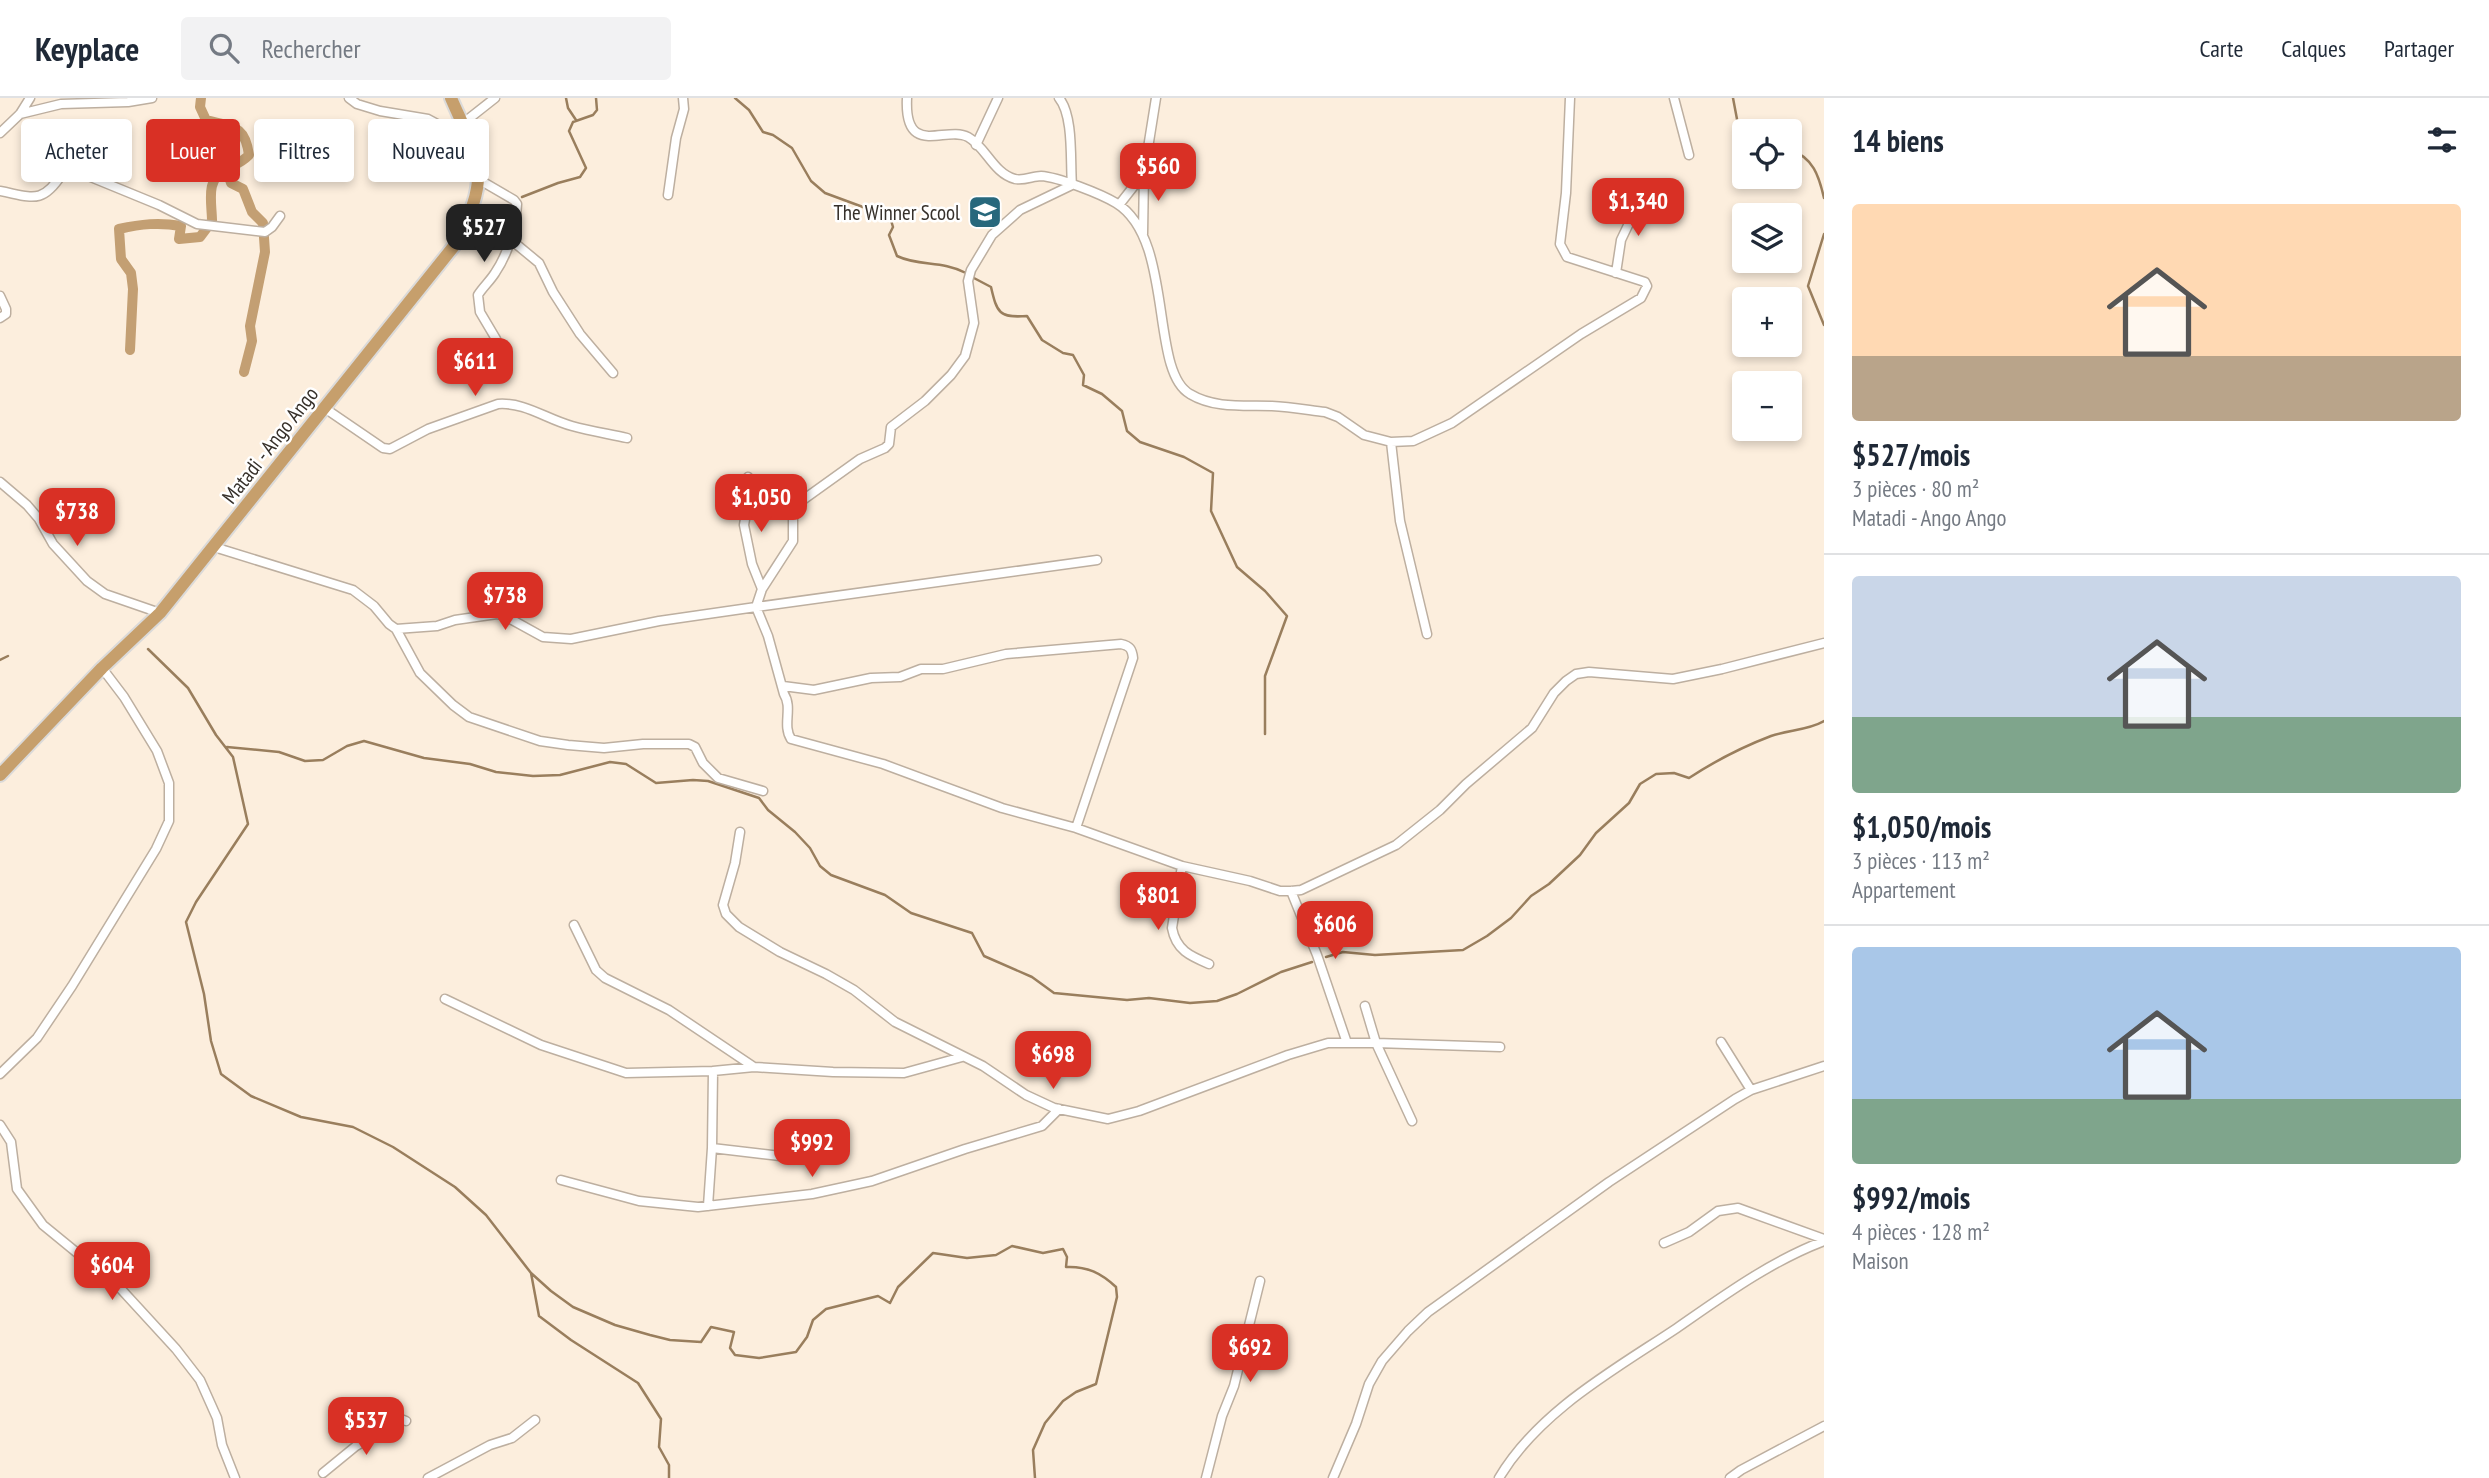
<!DOCTYPE html>
<html lang="fr">
<meta charset="utf-8">
<style>
body{margin:0;font-family:"PT Sans Narrow",sans-serif;background:#f2f2f3;color:#1f2937;height:100vh;display:flex;flex-direction:column;font-size:26px;white-space:nowrap}
*{box-sizing:border-box;margin:0}
p{font-size:23px;color:#747a83}
.icon{flex:none;width:38px;height:38px;fill:none;stroke:currentColor;stroke-width:2;stroke-linecap:round;stroke-linejoin:round}
.map{position:relative;flex:1;overflow:hidden}
.sheet{display:flex;flex-direction:column;background:#fff;width:665px}
.sheet>*{flex:none}
.top-card{position:absolute;left:21px;top:21px;width:665px;height:63px;display:flex;gap:14px}
.fabs{position:absolute;left:1732px;top:21px;display:grid;gap:14px}
.fabs a{display:grid;place-items:center;width:70px;height:70px;border-radius:7px;background:#fff;box-shadow:0 4px 10px #0003;font-size:35px}
.price{position:absolute;translate:-50% -60px;padding:0 16px;border-radius:14px;background:#d93025;color:#fff;font-size:23px;line-height:46px;filter:drop-shadow(0 2px 4px #0008)}
.price::after{content:'';position:absolute;left:50%;top:42px;width:21px;height:16px;margin-left:-10px;background:inherit;clip-path:polygon(0 0,100% 0,50% 100%)}
.price.active{background:#222;color:#fff}
ul{padding:0;list-style:none}
li{display:grid;align-content:center;gap:14px;height:371px;padding:0 28px}
li+li{border-top:2px solid #e0e1e3}
li span{display:grid;place-items:center;height:217px;border-radius:7px;color:#555}
li>.icon{margin-inline-start:auto}
span .icon{width:126px;height:126px;fill:#fffc;stroke-width:1}
li b{font-size:30px}
h2{display:flex;justify-content:space-between;align-items:center;height:84px;padding:0 28px;font-size:30px}
.pill{padding:0 24px;border-radius:7px;background:#fff;box-shadow:0 4px 10px #0003;font-size:24px;line-height:63px}
.pill.active{background:#d93025;color:#fff}
header{display:flex;align-items:center;gap:42px;box-sizing:border-box;height:98px;padding:0 35px;background:#fff;border-bottom:2px solid #e0e1e3}
header strong{font-size:33px}
nav{display:flex;gap:38px;margin-inline-start:auto;font-size:24px}
.search{width:490px;height:63px;background:#f2f2f3;display:flex;align-items:center;gap:18px;box-sizing:border-box;padding:0 24px;border-radius:7px;color:#747a83;font-size:26px}
main{display:flex;flex:1;min-height:0}
.map>svg:first-child{display:block}
.lines{fill:none;stroke-linecap:round;stroke-linejoin:round}
.stream{stroke:#997e5d;stroke-width:2.5}
.canal{stroke:#c39f73;stroke-width:10}
.minor-casing{stroke:#bdafa0;stroke-width:11}
.trunk-casing{stroke:#dbdad9;stroke-width:16}
.minor{stroke:#fff;stroke-width:8}
.trunk{stroke:#c69f6c;stroke-width:12}
.labels{text-anchor:middle;dominant-baseline:central;stroke-width:5;stroke-linejoin:round;paint-order:stroke}
.poi-label{font-size:21px;fill:#36302a;stroke:#fff;text-anchor:end}
.street-label{font-size:21px;fill:#36302a;stroke:#fff}
</style>
<header>
<strong>Keyplace</strong>
<div class="search"><svg class="icon" aria-label="search" viewBox="0 0 24 24"><circle cx="10" cy="10" r="6"/><path d="M15 15l6 6"/></svg>Rechercher</div>
<nav><a>Carte</a><a>Calques</a><a>Partager</a></nav>
</header>
<main>
<div class="map">
<svg width="1824" height="1380" viewBox="0 0 1824 1380">
<rect width="100%" height="100%" fill="#fceedd"/>
<g class="lines">
<path class="stream" d="M 566,0 L 568,10 L 576,22
M 735,0 L 749,12 L 763,34 L 773,37 L 792,50 L 811,83 L 825,95 L 890,119 L 893,129 L 889,137 L 897,158 C 920,169 941,162 966,175
M 1733,0 L 1740,37 L 1745,42
M 1790,52 C 1813,59 1819,78 1824,100
M 522,99 L 558,85 L 580,79 L 586,70 L 569,33 L 573,24 L 593,17 L 597,12 L 596,0
M 1824,136 L 1808,188 L 1824,227
M 972,179 L 991,189 C 997,215 999,220 1027,218 L 1042,242 L 1063,255 L 1073,257 L 1084,277 L 1083,287 L 1102,296 L 1122,313 L 1127,333 L 1140,344 L 1184,359 L 1213,375 L 1211,413 L 1237,469 L 1265,493 L 1287,518 L 1265,578 L 1265,636
M 148,551 L 188,590 L 216,637 L 233,659 L 248,726 L 196,804 L 186,824 L 204,896 L 211,943 L 221,976 L 251,998 L 301,1019 L 353,1029 L 393,1049 L 455,1089 L 486,1117 L 531,1175 L 551,1193 L 573,1209 L 615,1227 L 650,1237 L 670,1242 L 701,1244 L 711,1229 L 734,1234 L 730,1250 L 735,1257 L 759,1260 L 796,1254 L 807,1239 L 813,1222 L 826,1211 L 878,1198 L 890,1205 L 898,1189 L 933,1155 L 967,1160 L 996,1157 L 1012,1148 L 1043,1155 L 1063,1151 L 1067,1159 L 1066,1169 C 1087,1168 1101,1175 1116,1189 L 1117,1199 L 1096,1286 L 1076,1294 L 1063,1303 L 1045,1325 L 1033,1352 L 1035,1380
M 0,562 L 8,558
M 227,649 L 279,654 L 305,663 L 323,662 L 347,648 L 364,643 L 424,660 L 470,666 L 496,674 L 533,678 L 560,677 L 610,664 L 626,666 L 656,685 L 693,682 L 708,683 L 759,700 L 768,712 L 795,734 L 810,750 L 820,768 L 831,777 L 885,797 L 911,815 L 972,835 L 984,858 L 1032,879 L 1054,895 L 1127,902 L 1149,900 L 1190,905 L 1217,903 L 1237,896 L 1281,874 L 1312,864
M 1326,859 L 1343,854 L 1375,857 L 1463,852 L 1487,838 L 1511,820 L 1531,798 L 1549,786 L 1580,757 L 1596,735 L 1629,705 L 1640,686 L 1656,676 L 1674,675 L 1689,680 C 1715,663 1742,649 1771,638 C 1788,632 1809,632 1824,623
M 531,1175 L 539,1218 L 571,1242 L 638,1285 L 661,1321 L 659,1349 L 669,1367 L 669,1380"/>
<path class="canal" d="M 226,70 L 231,85 L 243,91 L 252,114 L 263,125 L 265,154 L 250,228 L 252,243 L 244,274
M 130,252 L 133,191 L 131,175 L 121,161 L 119,131 C 141,126 159,124 181,128 L 179,141 L 200,139 L 212,123 C 212,105 205,82 225,71 C 235,66 239,67 249,57 C 245,27 233,29 206,22 L 200,9 L 201,0"/>
<g class="minor-casing">
<path id="minor" d="M 349,0 L 357,6 L 380,13 L 428,21 L 441,28 L 462,26 L 495,0
M 907,0 C 904,61 946,27 968,39 C 986,49 993,75 1015,81 C 1024,83 1033,78 1041,78 C 1058,79 1101,96 1116,105 C 1175,141 1149,273 1190,296 C 1215,311 1245,307 1272,308 C 1290,309 1308,312 1325,314 L 1338,319 L 1364,337 L 1391,344 L 1413,343 L 1452,325 L 1581,236 L 1641,200 L 1647,188 L 1645,184 L 1567,159 L 1560,146 L 1566,95 L 1570,0
M 1059,0 C 1074,18 1070,64 1072,87 L 1020,112 L 992,137 L 971,172 L 968,183 L 974,225 L 965,258 L 951,277 L 925,303 L 891,329 L 889,346 L 885,350 L 860,361 L 793,409 L 793,443 L 762,491 L 756,509 L 1097,462
M 1674,0 L 1689,57
M 20,16 L 61,6 L 128,4 L 152,0
M 0,35 L 20,16 L 30,0
M 976,47 L 998,0
M 478,81 L 514,102 L 517,106 C 516,129 508,156 495,175 C 490,183 483,189 478,197 L 480,214 L 496,241
M 0,93 C 32,99 42,107 62,76 L 76,73 L 159,107 L 197,126 L 265,134 L 272,129 L 280,118
M 668,97 L 676,40 L 684,11 L 683,0
M 1119,107 L 1144,75
M 1143,136 L 1144,75 L 1156,0
M 510,141 L 539,165 L 553,194 L 580,236 L 613,275
M 1616,175 L 1621,142 L 1641,100
M 0,198 L 6,211 L 6,216 L 0,220
M 323,309 L 383,350 L 390,351 L 428,331 L 498,306 C 525,304 546,321 572,328 C 590,333 609,336 627,340
M 1391,344 L 1400,423 L 1427,536
M 748,379 L 742,387 L 748,404 L 744,427 L 752,466 L 762,491
M 0,384 L 27,407 L 39,421 L 53,446 L 87,483 L 105,496 L 160,515
M 214,449 L 353,492 L 374,508 L 389,526 L 396,531 L 437,528 L 455,522 L 497,516 L 505,518 L 543,539 L 571,541 L 659,523 L 756,509 L 768,538 L 784,596 C 793,610 782,627 791,641 L 883,666 L 1002,710 L 1076,730 L 1182,768 L 1250,783 L 1280,793 L 1291,793 L 1301,792 L 1396,747 L 1440,712 L 1466,686 L 1532,630 L 1554,595 L 1566,583 L 1576,576 L 1589,574 L 1673,581 L 1722,571 L 1824,545
M 396,531 L 420,575 L 453,607 L 469,619 L 540,643 L 568,647 L 604,650 L 643,646 L 689,646 L 695,649 L 703,665 L 718,680 L 763,693
M 783,588 L 814,592 L 871,580 L 900,579 L 921,571 L 943,571 L 1006,556 L 1121,546 C 1130,548 1132,551 1133,560 L 1076,730
M 740,734 L 735,765 L 723,807 L 726,816 L 739,829 L 780,854 L 826,876 L 854,892 L 895,924 L 983,968 L 1026,997 L 1054,1010 L 1108,1021 L 1139,1013 L 1288,957 L 1328,945 L 1376,945 L 1412,1023
M 1182,768 L 1172,830 C 1176,852 1190,858 1209,866
M 1291,793 L 1317,857 L 1347,945
M 574,827 L 596,872 L 605,880 L 669,912 L 754,969
M 445,901 L 541,947 L 626,975 L 713,973
M 1365,908 L 1376,945 L 1500,949
M 1721,944 L 1751,992
M 0,976 L 37,940 L 72,888 L 156,751 L 169,723 L 169,685 L 157,653 L 124,599 L 102,570
M 0,1027 L 11,1044 L 17,1091 L 43,1127 L 120,1190 L 176,1251 L 200,1282 L 217,1320 L 222,1347 L 235,1380
M 841,1055 L 780,1058 L 712,1050 L 713,973 L 754,969 L 833,974 L 904,975 L 962,959
M 561,1082 L 639,1103 L 698,1109 L 812,1096 L 872,1083 L 965,1051 L 1042,1028 L 1059,1011
M 708,1108 L 712,1050
M 1664,1145 L 1689,1134 L 1718,1113 L 1738,1110 L 1824,1141
M 323,1375 L 356,1348 L 377,1336 L 392,1322 L 401,1321 L 406,1323
M 428,1380 L 490,1347 L 512,1340 L 535,1322
M 1206,1380 L 1222,1318 L 1234,1288 L 1260,1183
M 1333,1380 L 1356,1326 L 1369,1286 L 1382,1263 L 1408,1233 L 1428,1214 L 1609,1084 L 1735,1001 L 1751,992 L 1824,968
M 1499,1380 C 1539,1313 1614,1272 1677,1230 C 1723,1198 1771,1163 1824,1143
M 1730,1380 L 1741,1372 L 1824,1328"/>
</g>
<g class="trunk-casing">
<path id="trunk" d="M 0,677 L 102,570 L 160,515 L 458,143 C 466,123 478,101 478,79 C 477,52 461,24 451,0"/>
</g>
<use href="#minor" class="minor"/>
<use href="#trunk" class="trunk"/>
</g>
<defs>
<g id="school-square" transform="scale(1.75)"><rect x="-9" y="-9" width="18" height="18" rx="4" fill="#28687c" stroke="#fff"/><path d="M0-5L7-2L0 1L-7-2ZM-4 1L0 2.5L4 1V4Q0 6-4 4Z" fill="#fff"/></g>
</defs>
<g fill-rule="evenodd">
<use href="#school-square" x="985" y="114"/>
</g>
<g class="labels">
<g class="poi-label">
<text x="960" y="114">The Winner Scool</text>
</g>
<g class="street-label">
<text transform="translate(270 347) rotate(-52)">Matadi - Ango Ango</text>
</g>
</g>
</svg>
<div class="fabs">
<a><svg class="icon" aria-label="locate" viewBox="0 0 24 24"><circle cx="12" cy="12" r="6"/><path d="M12 2v4M12 18v4M2 12h4M18 12h4"/></svg></a>
<a><svg class="icon" aria-label="layers" viewBox="0 0 24 24"><path d="M12 4l9 5-9 5-9-5zM3 14l9 5 9-5"/></svg></a>
<a>+</a>
<a>−</a>
</div>
<b class="price" style="left:1158px;top:105px">$560</b>
<b class="price" style="left:1638px;top:140px">$1,340</b>
<b class="price active" style="left:484px;top:166px">$527</b>
<b class="price" style="left:475px;top:300px">$611</b>
<b class="price" style="left:761px;top:436px">$1,050</b>
<b class="price" style="left:77px;top:450px">$738</b>
<b class="price" style="left:505px;top:534px">$738</b>
<b class="price" style="left:1158px;top:834px">$801</b>
<b class="price" style="left:1335px;top:863px">$606</b>
<b class="price" style="left:1053px;top:993px">$698</b>
<b class="price" style="left:812px;top:1081px">$992</b>
<b class="price" style="left:112px;top:1204px">$604</b>
<b class="price" style="left:1250px;top:1286px">$692</b>
<b class="price" style="left:366px;top:1359px">$537</b>
<div class="top-card">
<a class="pill">Acheter</a>
<a class="pill active">Louer</a>
<a class="pill">Filtres</a>
<a class="pill">Nouveau</a>
</div>
</div>
<section class="sheet">
<h2>14 biens<svg class="icon" aria-label="filters" viewBox="0 0 24 24"><path d="M4 7h16M4 17h16"/><circle cx="9" cy="7" r="2"/><circle cx="15" cy="17" r="2"/></svg></h2>
<ul>
<li><span style="background:linear-gradient(#ffd9b3 70%,#b9a48a 0)"><svg class="icon" aria-label="home" viewBox="0 0 24 24"><path d="M3 11l9-7 9 7M6 9v11h12V9"/></svg></span><div><b>$527/mois</b><p>3 pièces · 80 m²</p><p>Matadi - Ango Ango</p></div></li>
<li><span style="background:linear-gradient(#c9d6e8 65%,#7fa58c 0)"><svg class="icon" aria-label="home" viewBox="0 0 24 24"><path d="M3 11l9-7 9 7M6 9v11h12V9"/></svg></span><div><b>$1,050/mois</b><p>3 pièces · 113 m²</p><p>Appartement</p></div></li>
<li><span style="background:linear-gradient(#a9c7e8 70%,#7fa58c 0)"><svg class="icon" aria-label="home" viewBox="0 0 24 24"><path d="M3 11l9-7 9 7M6 9v11h12V9"/></svg></span><div><b>$992/mois</b><p>4 pièces · 128 m²</p><p>Maison</p></div></li>
</ul>
</section>
</main>
